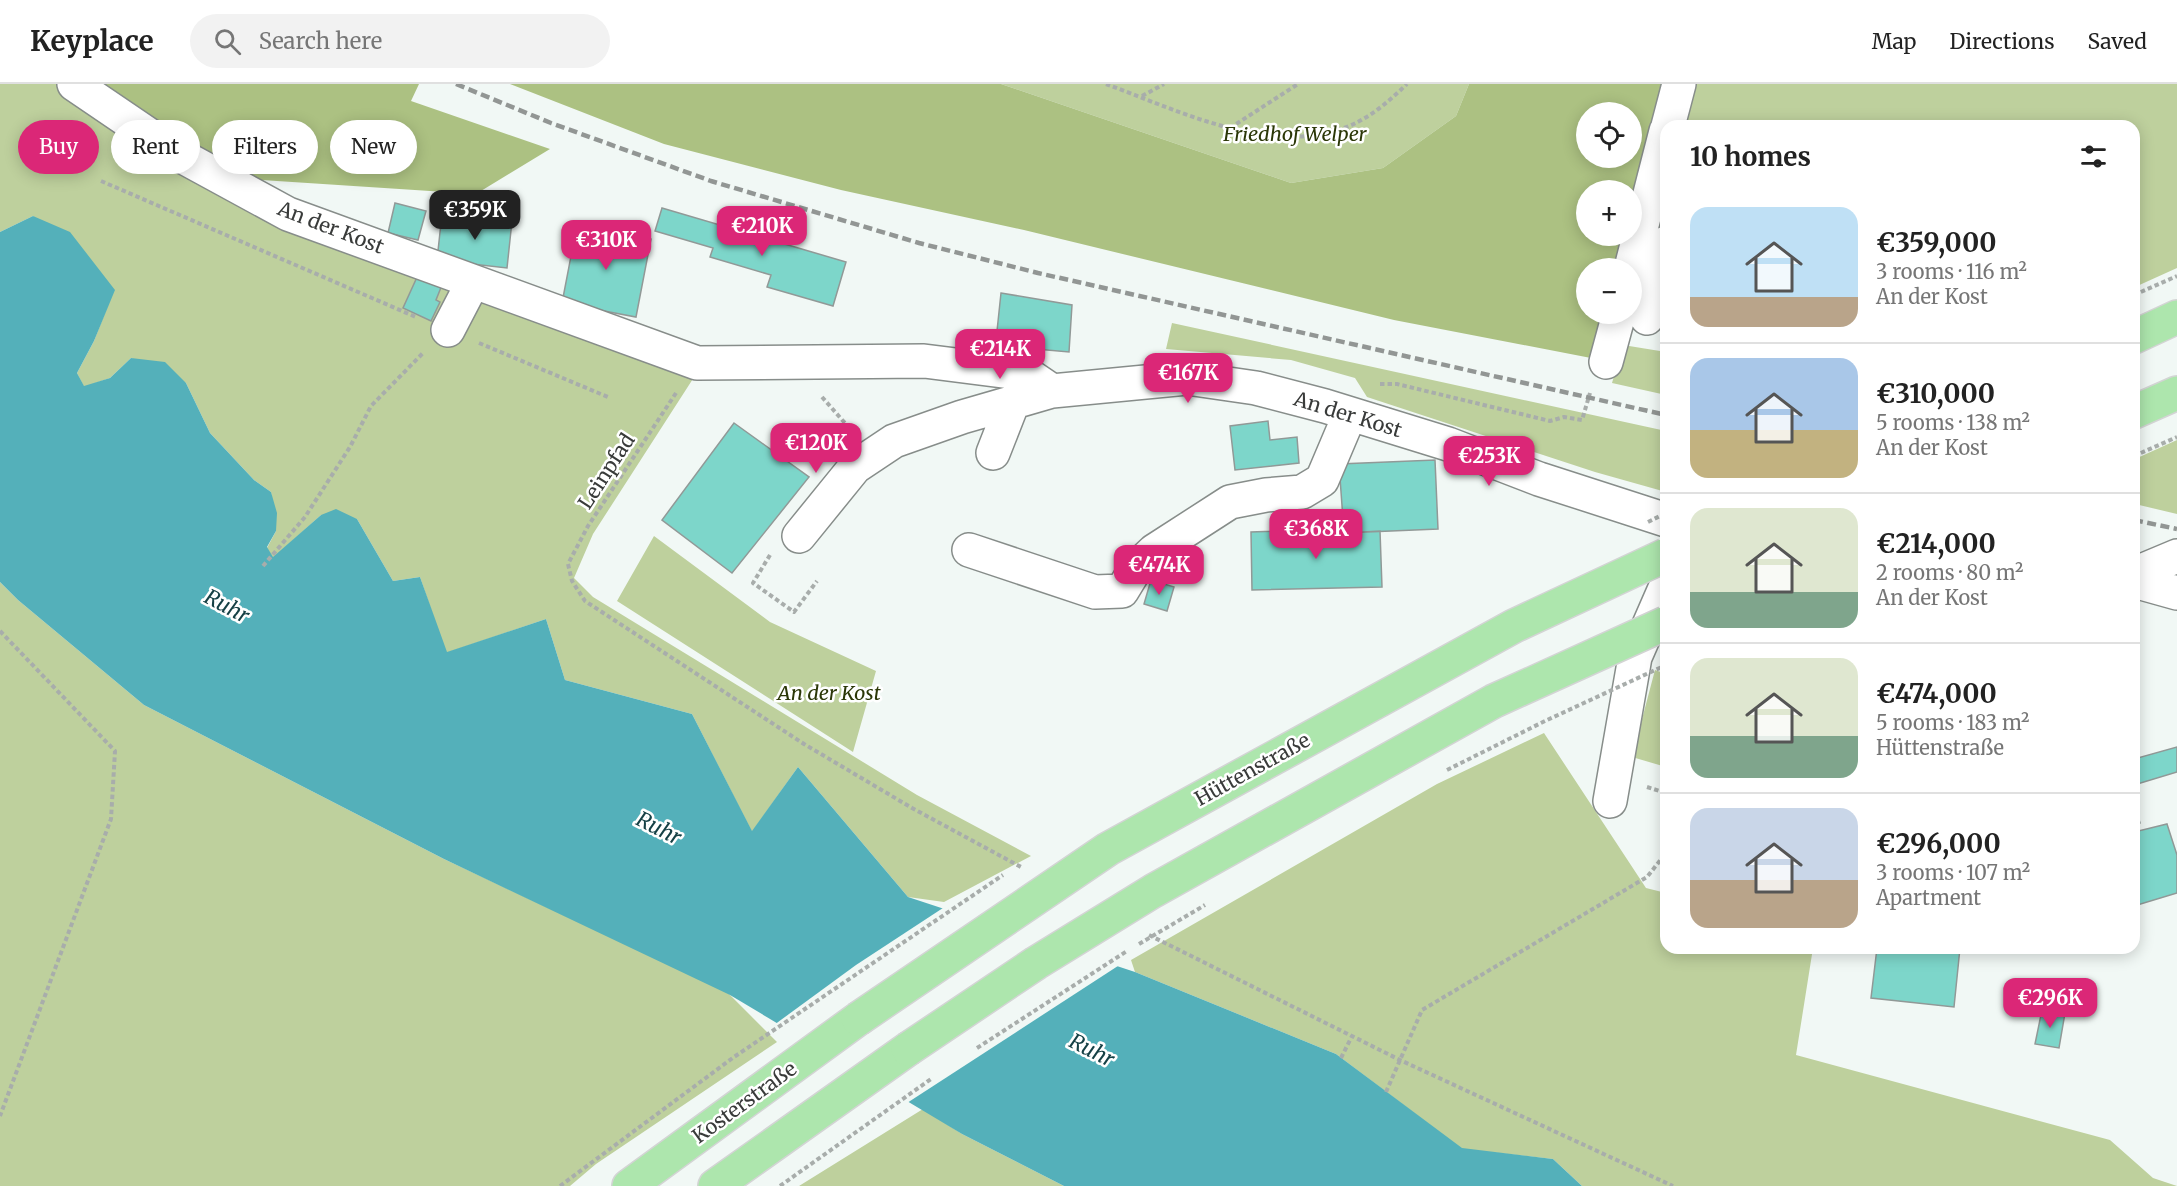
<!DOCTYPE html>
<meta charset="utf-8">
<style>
body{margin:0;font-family:Merriweather,serif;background:#f2f2f2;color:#222;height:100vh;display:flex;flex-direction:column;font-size:22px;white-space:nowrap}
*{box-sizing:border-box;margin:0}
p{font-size:20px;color:#767676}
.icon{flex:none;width:33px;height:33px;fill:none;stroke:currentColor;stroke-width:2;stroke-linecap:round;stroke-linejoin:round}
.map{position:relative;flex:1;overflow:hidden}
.sheet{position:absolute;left:1660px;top:36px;width:480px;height:834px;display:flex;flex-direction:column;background:#fff;border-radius:18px;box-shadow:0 3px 15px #0003}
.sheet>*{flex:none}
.hud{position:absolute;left:18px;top:36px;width:570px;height:54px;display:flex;gap:12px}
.tools{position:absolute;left:1576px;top:18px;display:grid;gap:12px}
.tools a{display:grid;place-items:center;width:66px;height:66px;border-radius:50%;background:#fff;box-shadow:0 3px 15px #0003;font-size:30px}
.price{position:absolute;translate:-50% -51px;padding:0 14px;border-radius:12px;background:#db2777;color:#fff;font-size:20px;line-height:39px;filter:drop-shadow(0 2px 3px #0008)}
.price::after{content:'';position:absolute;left:50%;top:36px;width:18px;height:14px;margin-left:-9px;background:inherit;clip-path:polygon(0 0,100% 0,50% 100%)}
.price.selected{background:#222;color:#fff}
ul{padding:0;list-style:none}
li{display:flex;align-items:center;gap:18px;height:150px;padding:0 30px}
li+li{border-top:2px solid #e0e0e0}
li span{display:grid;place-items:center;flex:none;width:168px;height:120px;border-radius:18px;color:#555}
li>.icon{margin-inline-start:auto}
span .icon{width:72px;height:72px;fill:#fffc;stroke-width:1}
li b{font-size:26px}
h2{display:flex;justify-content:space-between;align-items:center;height:72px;padding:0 30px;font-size:26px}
.tag{padding:0 21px;border-radius:27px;background:#fff;box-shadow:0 3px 15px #0003;font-size:21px;line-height:54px}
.tag.selected{background:#db2777;color:#fff}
header{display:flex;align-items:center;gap:36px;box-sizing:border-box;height:84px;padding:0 30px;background:#fff;border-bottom:2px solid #e0e0e0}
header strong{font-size:28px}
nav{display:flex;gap:33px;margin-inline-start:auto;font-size:21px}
.search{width:420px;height:54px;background:#f2f2f2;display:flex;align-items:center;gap:15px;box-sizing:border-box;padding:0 21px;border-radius:33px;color:#767676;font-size:22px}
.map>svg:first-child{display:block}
.green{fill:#bed09d}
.forest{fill:#acc182;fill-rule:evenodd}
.water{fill:#54b0ba}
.pier{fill:#f1f8f5}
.building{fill:#7dd6ca;stroke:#919997;stroke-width:1.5}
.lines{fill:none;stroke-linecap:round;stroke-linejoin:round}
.minor-casing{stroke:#878d8a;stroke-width:36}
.major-casing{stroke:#d3d4d4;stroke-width:36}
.path{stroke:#a8adab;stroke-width:4;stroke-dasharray:4.5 3;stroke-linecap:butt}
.minor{stroke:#fff;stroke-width:33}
.major{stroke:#ade6ad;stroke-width:33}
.rail{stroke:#929694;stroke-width:4.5;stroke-dasharray:9 4.5;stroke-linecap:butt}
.major-bridge-casing{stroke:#d3d4d4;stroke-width:36;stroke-linecap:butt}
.path-bridge{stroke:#a8adab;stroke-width:4;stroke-dasharray:4.5 3;stroke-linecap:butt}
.major-bridge{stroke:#ade6ad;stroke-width:33}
.labels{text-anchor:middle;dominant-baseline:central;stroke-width:5;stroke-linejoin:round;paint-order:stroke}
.park-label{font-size:20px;font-style:italic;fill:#2b3707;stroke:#fff}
.street-label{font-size:20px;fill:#393b3a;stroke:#fff}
.water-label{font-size:21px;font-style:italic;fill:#164146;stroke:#fff}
</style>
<header>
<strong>Keyplace</strong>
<div class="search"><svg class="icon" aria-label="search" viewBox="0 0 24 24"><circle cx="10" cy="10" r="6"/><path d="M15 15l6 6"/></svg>Search here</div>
<nav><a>Map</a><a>Directions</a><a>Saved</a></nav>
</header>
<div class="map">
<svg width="2177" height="1102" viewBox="0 0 2177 1102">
<rect width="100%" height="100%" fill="#f1f8f5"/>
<path class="green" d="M 0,0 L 64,0 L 173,71 L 698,287 L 593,450 L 574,494 L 593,513 L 917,711 L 1031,772 L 944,818 L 908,813 L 798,683 L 752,748 L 692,630 L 565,596 L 546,535 L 446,569 L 420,493 L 393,497 L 357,435 L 321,431 L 273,474 L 267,464 L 276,447 L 271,408 L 254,396 L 210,349 L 186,299 L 131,274 L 110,294 L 84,303 L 77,289 L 94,257 L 114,206 L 33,132 L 0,148 Z
M 1001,0 L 1469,0 L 1456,32 L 1383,84 L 1291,99 Z
M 1693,0 L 2177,0 L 2177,184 L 2135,203 L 2134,42 L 1681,42 Z
M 1172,239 L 1666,347 L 1666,408 L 1595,388 L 1367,313 L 1355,294 L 1291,276 L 1166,265 Z
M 1623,261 L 1666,268 L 1666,311 L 1612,299 Z
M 2177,356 L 2177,430 L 2135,420 L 2135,375 Z
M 654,452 L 770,538 L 876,587 L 853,668 L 617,517 Z
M 0,498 L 18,516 L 144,621 L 444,775 L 727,908 L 777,958 L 596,1080 L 570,1102 L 0,1102 Z
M 1655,586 L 1666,590 L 1666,683 L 1632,673 Z
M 1544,649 L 1646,804 L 1666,809 L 1666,864 L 1813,864 L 1796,971 L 2110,1056 L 2153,1094 L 2177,1102 L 1582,1102 L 1553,1075 L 1462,1065 L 1336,970 L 1135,888 L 1131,876 L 1437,700 Z
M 923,1025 L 962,1050 L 1064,1102 L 799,1102 Z"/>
<path class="forest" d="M 78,0 L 419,0 L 411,17 L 550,65 L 476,110 L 229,94 Z
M 510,0 L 1001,0 L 1291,99 L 1383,84 L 1456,32 L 1469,0 L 1664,0 L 1632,120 L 1632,106 L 1587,106 L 1587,152 L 1624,152 L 1615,184 L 1587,184 L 1587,230 L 1603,230 L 1591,274 L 1394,236 L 1024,146 L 841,106 L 664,60 ZM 1587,28 L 1632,28 L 1632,74 L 1587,74 Z"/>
<path class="water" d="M 33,132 L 70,148 L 115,206 L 94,257 L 77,289 L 84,302 L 110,294 L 131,274 L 165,278 L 186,299 L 210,349 L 254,396 L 271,408 L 277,429 L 276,447 L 267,463 L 273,473 L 321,431 L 336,425 L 357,435 L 393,497 L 420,493 L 447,568 L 546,535 L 565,596 L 692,630 L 752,747 L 798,683 L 908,813 L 1135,888 L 1336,970 L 1462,1064 L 1553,1075 L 1582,1102 L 1064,1102 L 962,1050 L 730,911 L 444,775 L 144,621 L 18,516 L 0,498 L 0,148 Z"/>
<path class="pier" d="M 946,822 L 1121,880 L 907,1019 L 774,941 L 856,881 Z"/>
<path class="building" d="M 395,119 L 426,127 L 418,156 L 388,149 Z
M 662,124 L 846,178 L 833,222 L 767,203 L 771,191 L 710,173 L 713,164 L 655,147 Z
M 442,130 L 512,137 L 507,184 L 437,176 Z
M 577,141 L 651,155 L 636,233 L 562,219 Z
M 418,191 L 442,201 L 436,216 L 440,218 L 431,237 L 403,224 Z
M 1001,209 L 1072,221 L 1069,268 L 1013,263 L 1015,249 L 997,247 Z
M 1268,337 L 1270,356 L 1297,353 L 1299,379 L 1235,386 L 1230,342 Z
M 734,339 L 809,393 L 732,489 L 662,436 Z
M 1435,376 L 1438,445 L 1344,449 L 1339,380 Z
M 1343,445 L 1344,449 L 1380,447 L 1382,503 L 1252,506 L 1251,448 Z
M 1151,496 L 1174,503 L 1167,527 L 1144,520 Z
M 2177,663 L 2177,688 L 2134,701 L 2134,675 Z
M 2134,719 L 2140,739 L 2134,740 Z
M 2167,740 L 2177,771 L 2177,809 L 2134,822 L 2134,748 Z
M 1877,864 L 1960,864 L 1954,923 L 1871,914 Z
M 2042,926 L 2065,929 L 2059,964 L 2035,960 Z"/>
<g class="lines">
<g class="minor-casing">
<path id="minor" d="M 74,0 L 174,68 L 288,130 L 697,279 L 924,277 L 1027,290 L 1052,307
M 1668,42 L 1679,0
M 1631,184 L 1666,47
M 1647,234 L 1666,159
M 448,246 L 473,198
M 1606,278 L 1619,230
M 993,369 L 1013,318
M 799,452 L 855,383 L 894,357 L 962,333 L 1052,307 L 1187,294 L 1256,304 L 1325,322 L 1448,360 L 1539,395 L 1666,436
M 969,466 L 1095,508 L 1122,507 L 1136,484 L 1154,467 L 1230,418 L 1266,411 L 1302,408 L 1322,396 L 1350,330
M 2134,490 L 2177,472
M 2134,497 L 2177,509
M 1610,717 L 1635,573 L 1666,502"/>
</g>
<g class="major-casing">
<path id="major" d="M 2134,253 L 2177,233
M 2134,328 L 2177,309
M 629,1102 L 858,935
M 715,1102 L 908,965"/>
</g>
<path class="path" d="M 1106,0 C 1177,26 1268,72 1344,44 C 1369,35 1388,18 1407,0
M 1142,12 L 1164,0
M 1230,44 L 1298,0
M 101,97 L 416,233
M 2134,211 L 2177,192
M 479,259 L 608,313
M 1380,300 L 1397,300 L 1550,337 L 1564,333 L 1582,336 L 1590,309
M 676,309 L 588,442 L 568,480 L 572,497 L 585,517 L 804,660 L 912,724 L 1021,783
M 822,313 L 851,346
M 2134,372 L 2177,353
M 770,471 L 753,499 L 794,528 L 817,497
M 263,482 L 305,433 L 350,363 L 371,322 L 423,269
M 0,547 L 115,667 L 111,735 L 0,1032
M 1647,703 L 1666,709
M 1149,851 L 1400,976 L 1673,1102
M 1341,974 L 1352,952
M 1386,1008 L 1422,926 L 1647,793 L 1666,769"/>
<use href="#minor" class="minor"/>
<use href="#major" class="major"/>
<path class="rail" d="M 456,0 L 551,39 L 711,97 L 919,159 L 1038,189 L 1666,331
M 2134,436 L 2177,445"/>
<g class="major-bridge-casing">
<path id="major-bridge" d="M 858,935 L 1108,765 L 1514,542 L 1666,471
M 908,965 L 1036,879 L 1153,807 L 1494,617 L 1666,539"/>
</g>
<path class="path-bridge" d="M 1648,438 L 1666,429
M 1447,686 L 1545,637 L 1666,581
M 1139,860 L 1205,821
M 977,964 L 1127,867
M 560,1102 L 734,973 L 1003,791
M 780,1102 L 931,995"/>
<use href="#major-bridge" class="major-bridge"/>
</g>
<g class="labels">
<g class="park-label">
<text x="1295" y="49">Friedhof Welper</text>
<text x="829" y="608">An der Kost</text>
</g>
<g class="street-label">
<text transform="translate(331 143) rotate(21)">An der Kost</text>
<text transform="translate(1348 330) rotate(17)">An der Kost</text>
<text transform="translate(606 387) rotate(-57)">Leinpfad</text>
<text transform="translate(1252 685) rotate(-29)">Hüttenstraße</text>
<text transform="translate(744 1018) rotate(-36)">Kosterstraße</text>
</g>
<g class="water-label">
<text transform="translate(227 522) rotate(28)">Ruhr</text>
<text transform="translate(659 744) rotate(27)">Ruhr</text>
<text transform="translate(1092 966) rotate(27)">Ruhr</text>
</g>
</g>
</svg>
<div class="tools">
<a><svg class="icon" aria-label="locate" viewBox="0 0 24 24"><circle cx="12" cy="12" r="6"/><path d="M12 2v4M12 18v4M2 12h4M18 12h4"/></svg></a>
<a>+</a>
<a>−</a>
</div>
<b class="price selected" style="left:475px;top:157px">€359K</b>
<b class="price" style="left:762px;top:173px">€210K</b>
<b class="price" style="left:606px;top:187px">€310K</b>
<b class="price" style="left:1000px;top:296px">€214K</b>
<b class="price" style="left:1188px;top:320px">€167K</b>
<b class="price" style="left:816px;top:390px">€120K</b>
<b class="price" style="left:1489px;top:403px">€253K</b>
<b class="price" style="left:1316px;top:476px">€368K</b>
<b class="price" style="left:1159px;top:512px">€474K</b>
<b class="price" style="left:2050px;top:945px">€296K</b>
<div class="hud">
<a class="tag selected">Buy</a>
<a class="tag">Rent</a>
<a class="tag">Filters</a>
<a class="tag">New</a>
</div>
<section class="sheet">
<h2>10 homes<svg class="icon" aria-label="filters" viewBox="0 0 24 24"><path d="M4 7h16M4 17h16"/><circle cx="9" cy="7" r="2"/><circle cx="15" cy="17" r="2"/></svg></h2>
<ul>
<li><span style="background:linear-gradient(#bfe0f5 75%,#b9a48a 0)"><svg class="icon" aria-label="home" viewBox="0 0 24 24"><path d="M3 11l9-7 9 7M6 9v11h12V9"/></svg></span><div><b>€359,000</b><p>3 rooms · 116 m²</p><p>An der Kost</p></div></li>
<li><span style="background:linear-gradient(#a9c7e8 60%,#c2b280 0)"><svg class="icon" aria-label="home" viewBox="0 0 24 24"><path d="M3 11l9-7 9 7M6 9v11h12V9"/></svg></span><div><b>€310,000</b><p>5 rooms · 138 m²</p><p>An der Kost</p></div></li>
<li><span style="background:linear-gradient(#dfe7d0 70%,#7fa58c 0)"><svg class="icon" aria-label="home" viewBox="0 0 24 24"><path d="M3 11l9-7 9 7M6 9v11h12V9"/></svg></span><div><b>€214,000</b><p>2 rooms · 80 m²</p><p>An der Kost</p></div></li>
<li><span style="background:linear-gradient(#dfe7d0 65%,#7fa58c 0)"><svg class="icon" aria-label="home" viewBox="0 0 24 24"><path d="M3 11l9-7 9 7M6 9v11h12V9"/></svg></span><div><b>€474,000</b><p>5 rooms · 183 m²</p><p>Hüttenstraße</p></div></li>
<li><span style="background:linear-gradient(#c9d6e8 60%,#b9a48a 0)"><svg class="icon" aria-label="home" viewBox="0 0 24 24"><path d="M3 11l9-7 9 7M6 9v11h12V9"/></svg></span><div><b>€296,000</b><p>3 rooms · 107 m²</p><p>Apartment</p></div></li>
</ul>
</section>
</div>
